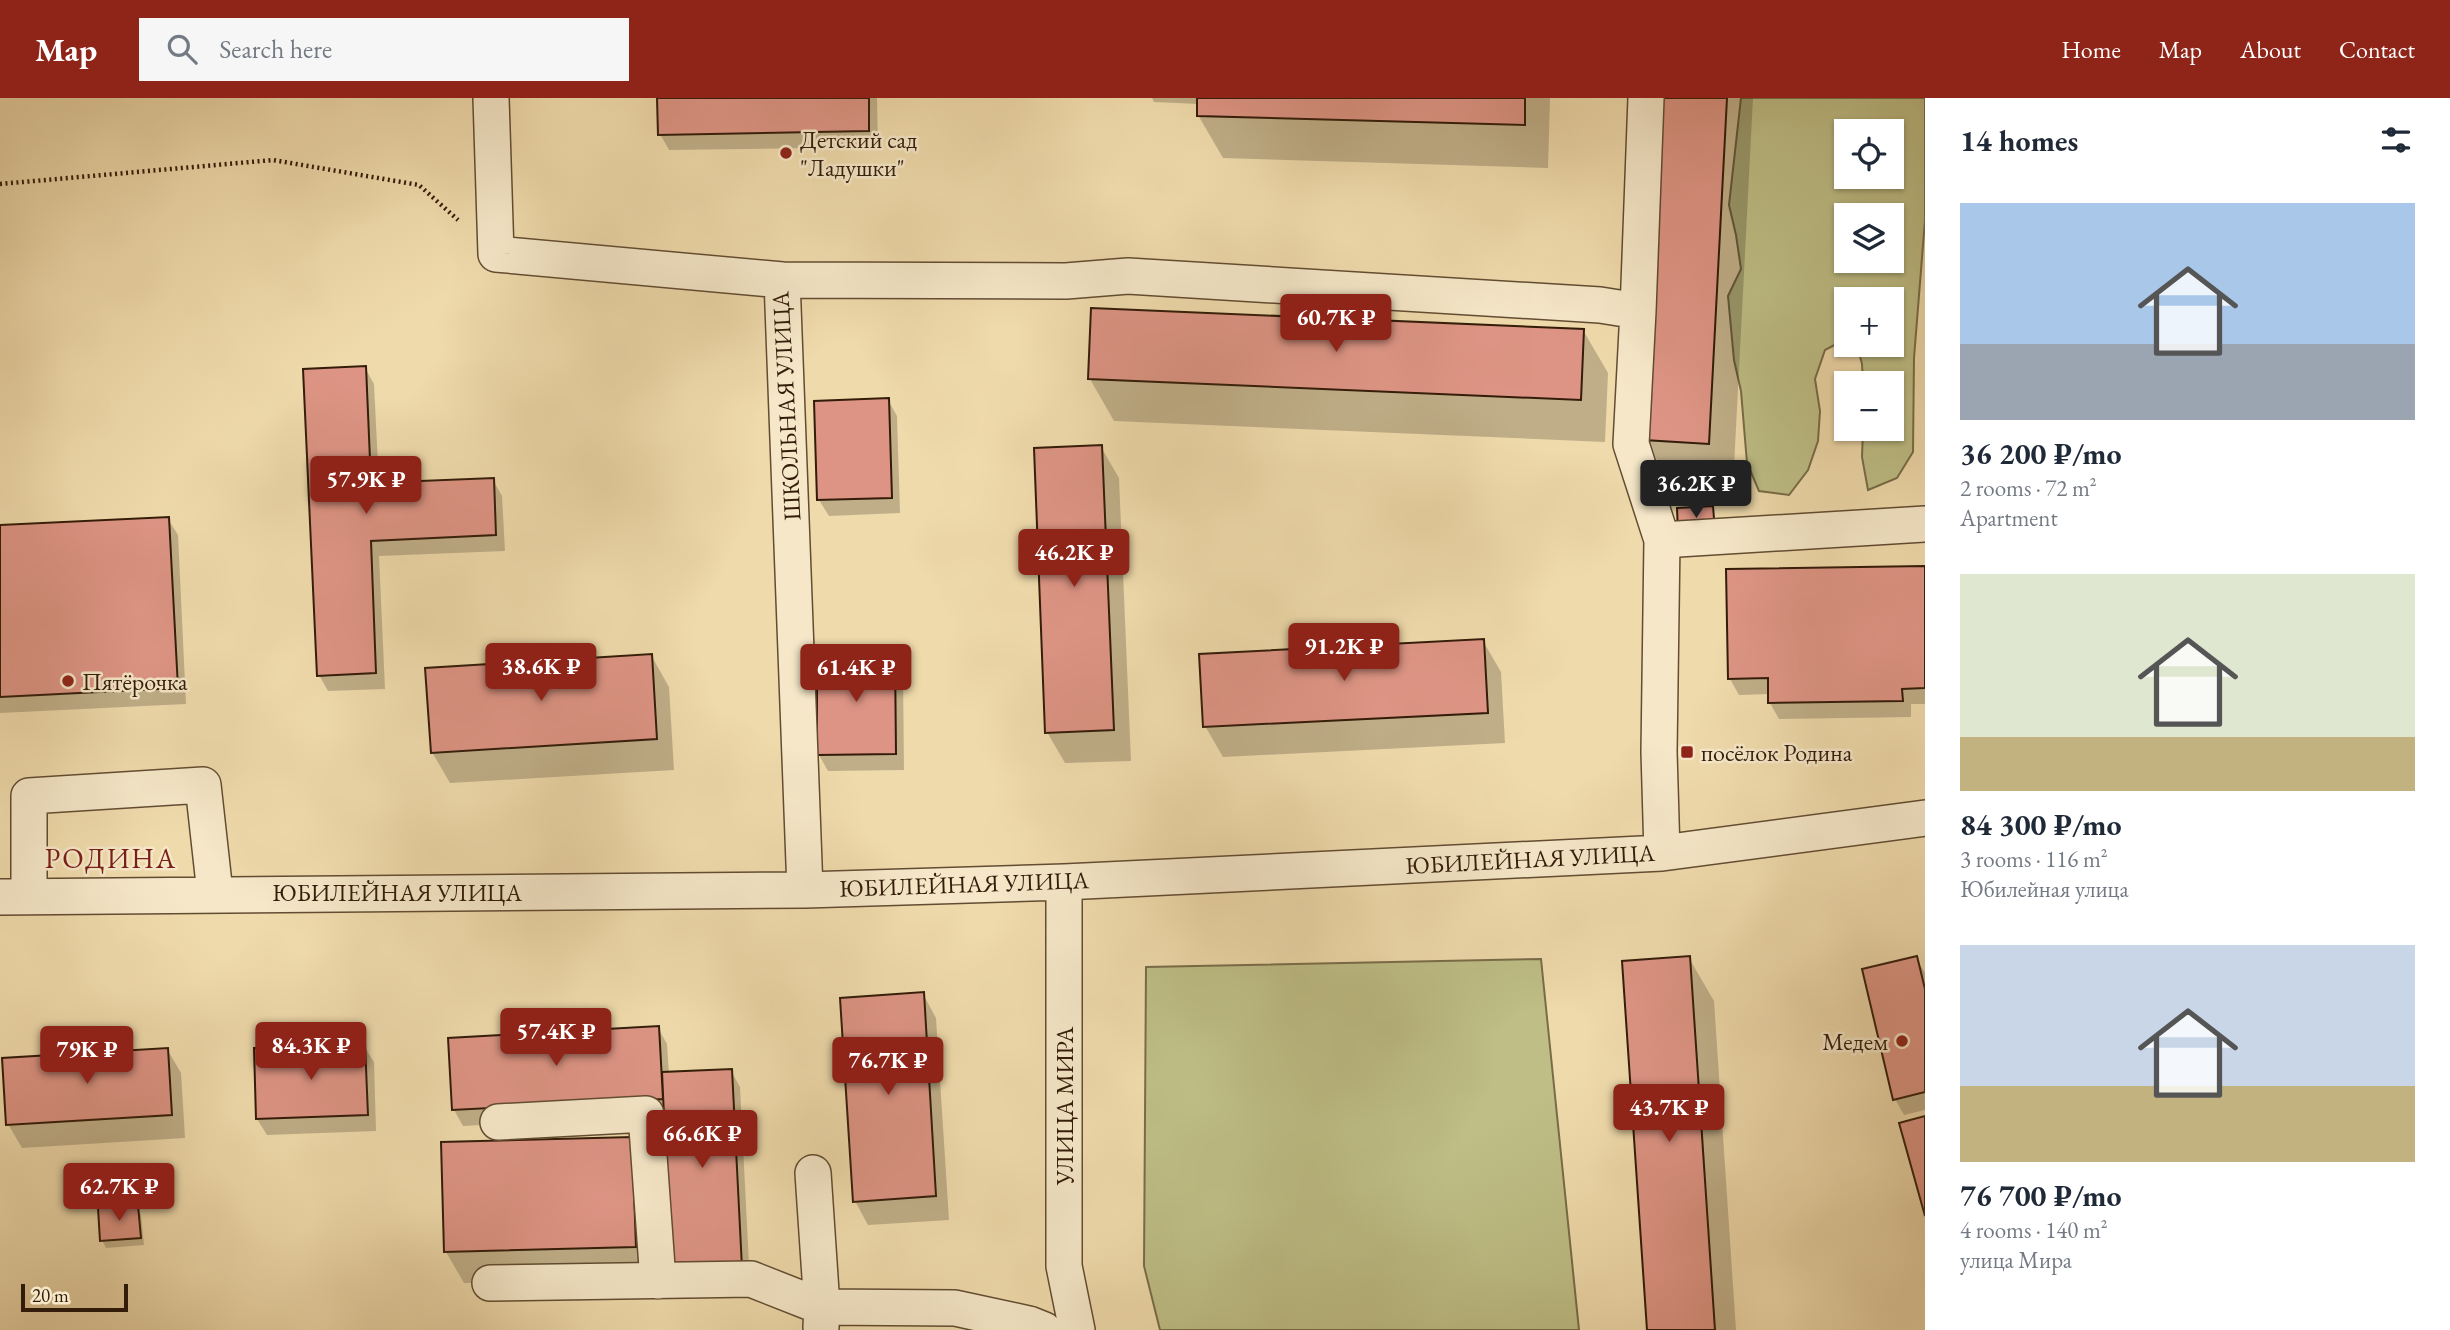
<!DOCTYPE html>
<meta charset="utf-8">
<style>
body{margin:0;font-family:"EB Garamond",serif;background:#f6f6f7;color:#1f2937;height:100vh;display:flex;flex-direction:column;font-size:26px;white-space:nowrap}
*{box-sizing:border-box;margin:0}
p{font-size:23px;color:#747a83}
.icon{flex:none;width:38px;height:38px;fill:none;stroke:currentColor;stroke-width:2;stroke-linecap:round;stroke-linejoin:round}
.map{position:relative;flex:1;overflow:hidden}
.details{display:flex;flex-direction:column;background:#fff;width:525px}
.details>*{flex:none}
.fabs{position:absolute;left:1834px;top:21px;display:grid;gap:14px}
.fabs a{display:grid;place-items:center;width:70px;height:70px;border-radius:0px;background:#fff;box-shadow:0 2px 5px #0004;font-size:35px}
.scale{position:absolute;left:21px;bottom:18px;width:107px;box-sizing:border-box;padding-left:7px;border:4px solid #331c09;border-top:0;font-size:19px;line-height:24px;white-space:nowrap;color:#331c09;-webkit-text-stroke:5px #f5e7c8;paint-order:stroke}
.price{position:absolute;translate:-50% -60px;padding:0 16px;border-radius:7px;background:#8f2418;color:#fff;font-size:23px;line-height:46px;filter:drop-shadow(0 2px 4px #0008)}
.price::after{content:'';position:absolute;left:50%;top:42px;width:21px;height:16px;margin-left:-10px;background:inherit;clip-path:polygon(0 0,100% 0,50% 100%)}
.price.selected{background:#222;color:#fff}
ul{padding:0;list-style:none}
li{display:grid;align-content:center;gap:14px;height:371px;padding:0 35px}
li span{display:grid;place-items:center;height:217px;border-radius:0px;color:#555}
li>.icon{margin-inline-start:auto}
span .icon{width:126px;height:126px;fill:#fffc;stroke-width:1}
li b{font-size:30px}
h2{display:flex;justify-content:space-between;align-items:center;height:84px;padding:0 35px;font-size:30px}
header{display:flex;align-items:center;gap:42px;box-sizing:border-box;height:98px;padding:0 35px;background:#8f2418;color:#fff}
header strong{font-size:33px}
nav{display:flex;gap:38px;margin-inline-start:auto;font-size:24px}
.search{width:490px;height:63px;background:#f6f6f7;display:flex;align-items:center;gap:18px;box-sizing:border-box;padding:0 24px;border-radius:0px;color:#747a83;font-size:26px}
main{display:flex;flex:1;min-height:0}
.map>svg:first-child{display:block}
.green{fill:#bebe86;stroke:#786d48;stroke-width:2;fill-rule:evenodd}
.shadow{fill:#0003}
.building{fill:#dd9484;stroke:#331c09;stroke-width:2}
.lines{fill:none;stroke-linecap:round;stroke-linejoin:round}
.minor-casing{stroke:#624c32;stroke-width:38}
.path{stroke:#331c09;stroke-width:4.5;stroke-dasharray:2 3.5;stroke-linecap:butt}
.minor{stroke:#f5e7c8;stroke-width:35}
.poi-dot{fill:#8f2418;stroke:#f5e7c8;stroke-width:2.5}
.labels{text-anchor:middle;dominant-baseline:central;stroke-width:5;stroke-linejoin:round;paint-order:stroke}
.poi-label{font-size:24px;fill:#331c09;stroke:#f5e7c8;text-anchor:start}
.street-label{font-size:24px;fill:#331c09;stroke:#f5e7c8}
.quarter-label{font-size:28px;letter-spacing:2px;fill:#7a1f14;stroke:#f5e7c8}
</style>
<header>
<strong>Map</strong>
<div class="search"><svg class="icon" aria-label="search" viewBox="0 0 24 24"><circle cx="10" cy="10" r="6"/><path d="M15 15l6 6"/></svg>Search here</div>
<nav><a>Home</a><a>Map</a><a>About</a><a>Contact</a></nav>
</header>
<main>
<div class="map">
<svg width="1925" height="1232" viewBox="0 0 1925 1232">
<rect width="100%" height="100%" fill="#efdaab"/>
<filter id="stains"><feTurbulence type="fractalNoise" baseFrequency=".00286" numOctaves="4"/><feColorMatrix values="0 0 0 0 .2 0 0 0 0 .09 0 0 0 0 .02 0 0 0 .5 -.17"/></filter>
<radialGradient id="worn" r=".72"><stop offset=".6" stop-color="#630" stop-opacity="0"/><stop offset="1" stop-color="#630" stop-opacity=".3"/></radialGradient>
<path class="green" d="M 1741,0 L 1925,0 L 1925,122 L 1914,260 L 1913,354 L 1897,380 L 1868,392 L 1862,359 L 1863,331 L 1892,331 L 1892,285 L 1863,285 L 1862,266 L 1857,247 L 1892,247 L 1892,201 L 1846,201 L 1846,241 L 1825,252 L 1815,281 L 1820,313 L 1818,343 L 1808,372 L 1789,397 L 1759,393 L 1747,365 L 1741,293 L 1734,262 L 1728,198 L 1741,171 L 1736,137 L 1729,107 ZM 1846,33 L 1892,33 L 1892,79 L 1846,79 ZM 1846,117 L 1892,117 L 1892,163 L 1846,163 Z
M 1541,861 L 1579,1232 L 1160,1232 L 1144,1168 L 1146,869 Z"/>
<path class="shadow" d="M 659,0 L 877,0 L 878,49 L 669,52 L 660,36 Z
M 1152,0 L 1550,0 L 1548,70 L 1223,60 L 1198,17 L 1199,6 L 1154,4 Z
M 1663,0 L 1753,0 L 1733,388 L 1670,384 L 1645,342 Z
M 1583,232 L 1608,275 L 1605,344 L 1114,323 L 1090,281 Z
M 365,270 L 374,286 L 379,387 L 493,382 L 502,398 L 505,453 L 379,458 L 385,591 L 328,593 L 319,577 Z
M 888,302 L 897,318 L 900,415 L 829,418 L 819,402 Z
M 1101,349 L 1119,380 L 1131,663 L 1065,665 L 1047,634 Z
M 168,421 L 178,437 L 186,606 L 0,615 L 0,429 Z
M 1925,470 L 1925,606 L 1911,606 L 1911,619 L 1779,621 L 1770,605 L 1770,596 L 1739,597 L 1730,581 Z
M 1483,543 L 1501,574 L 1505,645 L 1223,659 L 1205,628 Z
M 651,557 L 669,589 L 674,672 L 450,685 L 432,654 Z
M 894,558 L 903,574 L 904,672 L 828,673 L 819,657 Z
M 1689,860 L 1714,903 L 1736,1232 L 1649,1232 Z
M 1916,860 L 1925,875 L 1925,1012 L 1904,1017 L 1895,1001 Z
M 923,896 L 936,920 L 949,1122 L 868,1127 L 855,1103 Z
M 658,930 L 667,946 L 669,976 L 731,973 L 740,989 L 750,1186 L 666,1017 L 463,1028 L 454,1012 Z
M 364,948 L 374,964 L 376,1033 L 267,1037 L 257,1021 Z
M 167,951 L 181,975 L 185,1040 L 22,1050 L 8,1026 Z
M 631,1041 L 653,1180 L 464,1185 L 446,1154 Z
M 137,1109 L 141,1117 L 144,1147 L 106,1150 L 102,1142 Z"/>
<path class="building" d="M 657,0 L 869,0 L 869,33 L 658,37 Z
M 1197,0 L 1525,0 L 1525,27 L 1197,18 Z
M 1661,0 L 1727,0 L 1709,346 L 1644,342 Z
M 1091,210 L 1584,231 L 1581,302 L 1088,281 Z
M 366,268 L 371,385 L 494,380 L 496,437 L 371,443 L 376,575 L 317,578 L 303,271 Z
M 889,300 L 892,400 L 817,402 L 814,303 Z
M 1102,347 L 1114,632 L 1045,635 L 1034,350 Z
M 1713,408 L 1715,433 L 1678,435 L 1677,410 Z
M 169,419 L 178,590 L 0,599 L 0,427 Z
M 1925,468 L 1925,590 L 1902,591 L 1903,603 L 1768,605 L 1768,580 L 1728,581 L 1726,471 Z
M 1484,541 L 1488,615 L 1203,629 L 1199,556 Z
M 652,556 L 657,641 L 431,655 L 425,570 Z
M 817,556 L 895,556 L 896,656 L 817,657 Z
M 1690,858 L 1715,1232 L 1647,1232 L 1622,863 Z
M 1917,858 L 1925,891 L 1925,994 L 1893,1002 L 1862,871 Z
M 924,894 L 936,1098 L 853,1104 L 840,900 Z
M 659,928 L 663,1001 L 452,1012 L 448,940 Z
M 365,946 L 368,1017 L 256,1021 L 254,950 Z
M 168,950 L 172,1017 L 6,1027 L 2,960 Z
M 732,971 L 742,1170 L 671,1174 L 662,974 Z
M 1925,1018 L 1925,1118 L 1899,1025 Z
M 632,1039 L 636,1149 L 444,1154 L 441,1044 Z
M 138,1107 L 141,1140 L 100,1143 L 98,1110 Z"/>
<g class="lines">
<g class="minor-casing">
<path id="minor" d="M 491,0 L 496,156 L 782,182 L 805,792
M 782,182 L 1066,183 L 1128,178 L 1600,207 L 1638,213 L 1631,346 L 1662,442 L 1659,654 L 1662,755
M 1638,213 L 1646,0
M 1662,442 L 1925,426
M 1064,784 L 1064,1168 L 1077,1232
M 29,797 L 29,698 L 203,687 L 215,795
M 0,799 L 805,792 L 1064,784 L 1662,755 L 1925,720
M 498,1024 L 646,1016 L 658,1183
M 813,1075 L 822,1209 L 821,1229
M 490,1185 L 751,1181 L 822,1209 L 955,1210 L 1029,1226 L 1044,1232"/>
</g>
<path class="path" d="M 0,86 L 273,62 L 419,87 L 458,122"/>
<use href="#minor" class="minor"/>
</g>
<g class="poi-dot">
<circle cx="786" cy="55" r="7"/>
<circle cx="68" cy="583" r="7"/>
<rect x="1680" y="647" width="14" height="14" rx="3.5"/>
<circle cx="1902" cy="943" r="7"/>
</g>
<g class="labels">
<g class="poi-label">
<text x="800" y="41">Детский сад<tspan x="800" dy="28">"Ладушки"</tspan></text>
<text x="82" y="583">Пятёрочка</text>
<text x="1701" y="654">посёлок Родина</text>
<text x="1888" y="943" text-anchor="end">Медем</text>
</g>
<g class="street-label">
<text transform="translate(786 308) rotate(-93)">ШКОЛЬНАЯ УЛИЦА</text>
<text transform="translate(1530 761) rotate(-3)">ЮБИЛЕЙНАЯ УЛИЦА</text>
<text transform="translate(964 786) rotate(-2)">ЮБИЛЕЙНАЯ УЛИЦА</text>
<text x="397" y="794">ЮБИЛЕЙНАЯ УЛИЦА</text>
<text transform="translate(1064 1008) rotate(-90)">УЛИЦА МИРА</text>
</g>
<g class="quarter-label">
<text x="111" y="760">РОДИНА</text>
</g>
</g>
<rect width="100%" height="100%" filter="url(#stains)"/>
<rect width="100%" height="100%" fill="url(#worn)"/>
</svg>
<div class="fabs">
<a><svg class="icon" aria-label="locate" viewBox="0 0 24 24"><circle cx="12" cy="12" r="6"/><path d="M12 2v4M12 18v4M2 12h4M18 12h4"/></svg></a>
<a><svg class="icon" aria-label="layers" viewBox="0 0 24 24"><path d="M12 4l9 5-9 5-9-5zM3 14l9 5 9-5"/></svg></a>
<a>+</a>
<a>−</a>
</div>
<div class="scale">20 m</div>
<b class="price" style="left:1336px;top:256px">60.7K ₽</b>
<b class="price" style="left:366px;top:418px">57.9K ₽</b>
<b class="price selected" style="left:1696px;top:422px">36.2K ₽</b>
<b class="price" style="left:1074px;top:491px">46.2K ₽</b>
<b class="price" style="left:1344px;top:585px">91.2K ₽</b>
<b class="price" style="left:541px;top:605px">38.6K ₽</b>
<b class="price" style="left:856px;top:606px">61.4K ₽</b>
<b class="price" style="left:556px;top:970px">57.4K ₽</b>
<b class="price" style="left:311px;top:984px">84.3K ₽</b>
<b class="price" style="left:87px;top:988px">79K ₽</b>
<b class="price" style="left:888px;top:999px">76.7K ₽</b>
<b class="price" style="left:1669px;top:1046px">43.7K ₽</b>
<b class="price" style="left:702px;top:1072px">66.6K ₽</b>
<b class="price" style="left:119px;top:1125px">62.7K ₽</b>
</div>
<section class="details">
<h2>14 homes<svg class="icon" aria-label="filters" viewBox="0 0 24 24"><path d="M4 7h16M4 17h16"/><circle cx="9" cy="7" r="2"/><circle cx="15" cy="17" r="2"/></svg></h2>
<ul>
<li><span style="background:linear-gradient(#a9c7e8 65%,#9aa5b1 0)"><svg class="icon" aria-label="home" viewBox="0 0 24 24"><path d="M3 11l9-7 9 7M6 9v11h12V9"/></svg></span><div><b>36 200 ₽/mo</b><p>2 rooms · 72 m²</p><p>Apartment</p></div></li>
<li><span style="background:linear-gradient(#dfe7d0 75%,#c2b280 0)"><svg class="icon" aria-label="home" viewBox="0 0 24 24"><path d="M3 11l9-7 9 7M6 9v11h12V9"/></svg></span><div><b>84 300 ₽/mo</b><p>3 rooms · 116 m²</p><p>Юбилейная улица</p></div></li>
<li><span style="background:linear-gradient(#c9d6e8 65%,#c2b280 0)"><svg class="icon" aria-label="home" viewBox="0 0 24 24"><path d="M3 11l9-7 9 7M6 9v11h12V9"/></svg></span><div><b>76 700 ₽/mo</b><p>4 rooms · 140 m²</p><p>улица Мира</p></div></li>
</ul>
</section>
</main>
